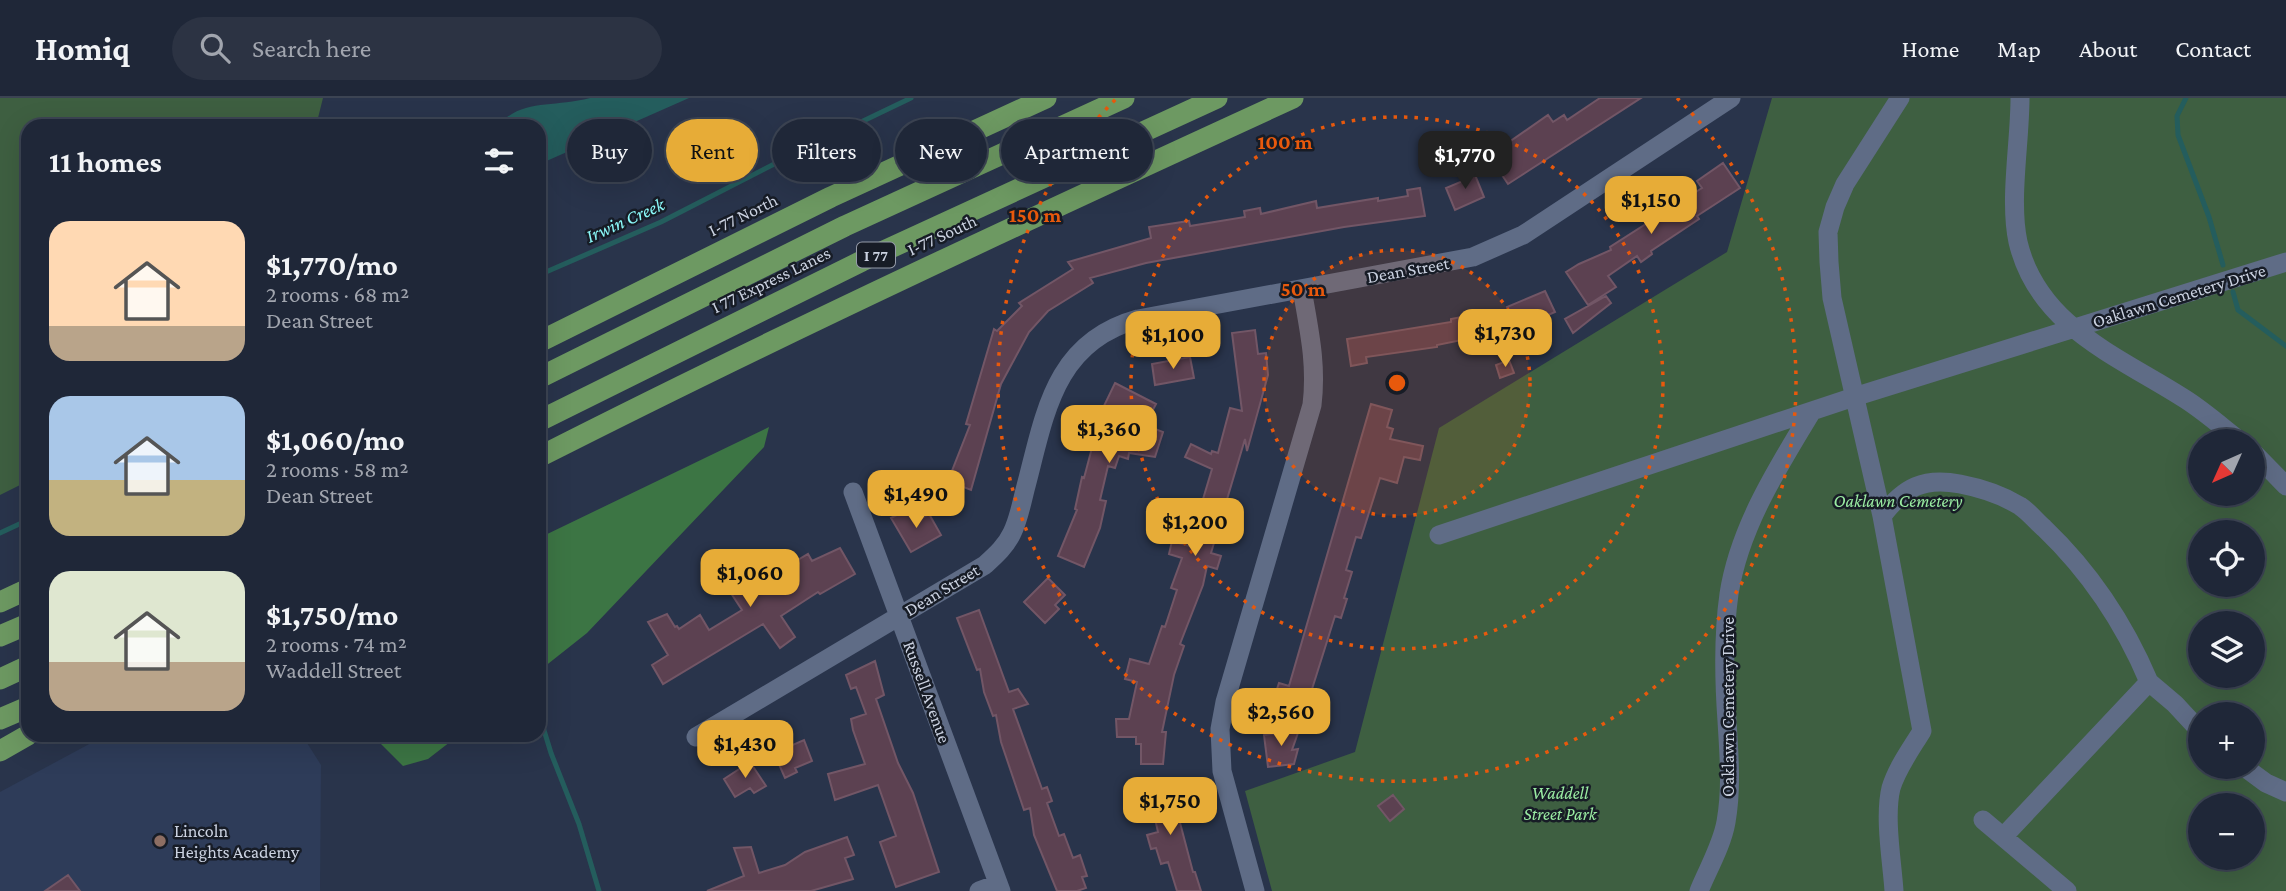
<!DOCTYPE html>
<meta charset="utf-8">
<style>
body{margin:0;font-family:"Crimson Pro",serif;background:#2c3343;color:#f1f3f6;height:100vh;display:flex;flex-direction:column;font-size:26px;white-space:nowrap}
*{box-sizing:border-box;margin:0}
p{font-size:23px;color:#a1a5ae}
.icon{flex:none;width:38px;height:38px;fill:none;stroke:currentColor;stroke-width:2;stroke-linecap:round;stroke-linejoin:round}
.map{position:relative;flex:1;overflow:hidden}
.sheet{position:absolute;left:21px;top:21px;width:525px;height:623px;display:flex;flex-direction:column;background:#1f2738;border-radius:21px;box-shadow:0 7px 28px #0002,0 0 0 2px #3c4453}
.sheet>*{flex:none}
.guide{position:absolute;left:567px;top:21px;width:665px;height:63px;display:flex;gap:14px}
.needle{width:46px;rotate:225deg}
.controls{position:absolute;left:2188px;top:331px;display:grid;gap:14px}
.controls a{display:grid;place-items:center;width:77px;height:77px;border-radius:50%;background:#1f2738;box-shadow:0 7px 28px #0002,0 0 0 2px #3c4453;font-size:35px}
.price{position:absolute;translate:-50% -60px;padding:0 16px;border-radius:14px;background:#e7ac37;color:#111;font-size:23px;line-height:46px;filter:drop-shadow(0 2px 4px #0008)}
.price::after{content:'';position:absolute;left:50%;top:42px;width:21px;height:16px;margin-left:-10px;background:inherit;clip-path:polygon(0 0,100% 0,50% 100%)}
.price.current{background:#222;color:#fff}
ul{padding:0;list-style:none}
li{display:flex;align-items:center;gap:21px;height:175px;padding:0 28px}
li span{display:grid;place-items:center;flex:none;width:196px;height:140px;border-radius:21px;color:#555}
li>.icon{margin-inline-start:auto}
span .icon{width:84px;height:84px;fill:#fffc;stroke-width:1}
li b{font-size:30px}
h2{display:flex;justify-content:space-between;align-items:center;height:84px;padding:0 28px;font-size:30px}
.tag{padding:0 24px;border-radius:32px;background:#1f2738;box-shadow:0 7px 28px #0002,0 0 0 2px #3c4453;font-size:24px;line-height:63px}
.tag.current{background:#e7ac37;color:#111}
header{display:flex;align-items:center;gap:42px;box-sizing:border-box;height:98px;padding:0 35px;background:#1f2738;border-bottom:2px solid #3c4453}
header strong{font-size:33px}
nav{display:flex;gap:38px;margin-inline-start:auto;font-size:24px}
.search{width:490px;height:63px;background:#2c3343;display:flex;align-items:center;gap:18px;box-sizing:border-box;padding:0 24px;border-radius:38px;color:#a1a5ae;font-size:26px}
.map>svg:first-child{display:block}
.built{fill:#2e3c59}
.green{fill:#3e5f41;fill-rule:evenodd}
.forest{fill:#3c7544}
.water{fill:#245d5d}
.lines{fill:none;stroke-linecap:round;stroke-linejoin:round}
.stream{stroke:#245d5d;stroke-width:5}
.building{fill:#5c4151;stroke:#725666;stroke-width:2}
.minor{stroke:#5f6c86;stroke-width:19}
.motorway{stroke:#6d9962;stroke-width:21}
.ring{fill:none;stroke:#e8590c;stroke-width:3.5;stroke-dasharray:3.5 7}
.education-dot{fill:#8d6e63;stroke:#171c26;stroke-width:2.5}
.labels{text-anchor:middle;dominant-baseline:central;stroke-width:5;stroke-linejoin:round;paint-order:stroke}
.shield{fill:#171c26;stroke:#959ba9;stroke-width:2}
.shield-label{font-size:16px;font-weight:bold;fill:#cbd2e1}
.street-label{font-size:18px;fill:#cbd2e1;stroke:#171c26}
.park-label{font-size:18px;font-style:italic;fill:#9aeca2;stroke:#171c26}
.poi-label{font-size:18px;fill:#cbd2e1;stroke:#171c26;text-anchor:start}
.water-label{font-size:19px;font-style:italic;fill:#8bfafa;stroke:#171c26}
.centre{fill:#e8590c;stroke:#171c26;stroke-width:3.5}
.ring-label{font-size:21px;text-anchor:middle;font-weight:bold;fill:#e8590c;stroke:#171c26;stroke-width:5;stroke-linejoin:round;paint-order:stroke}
</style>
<header>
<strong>Homiq</strong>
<div class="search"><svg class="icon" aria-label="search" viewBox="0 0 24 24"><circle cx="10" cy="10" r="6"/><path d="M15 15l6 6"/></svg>Search here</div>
<nav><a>Home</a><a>Map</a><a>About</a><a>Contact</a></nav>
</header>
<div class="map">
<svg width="2286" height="793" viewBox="0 0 2286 793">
<rect width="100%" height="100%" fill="#29344b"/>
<path class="built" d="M 106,637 L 302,637 L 321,667 L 320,793 L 0,793 L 0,694 Z"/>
<path class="green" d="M 0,0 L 323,0 L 316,28 L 28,28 L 28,383 L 0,397 Z
M 1772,0 L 2286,0 L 2286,793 L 1272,793 L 1245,693 L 1355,654 L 1439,330 L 1727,154 ZM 2200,343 L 2252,343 L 2252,396 L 2200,396 ZM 2200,434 L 2252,434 L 2252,486 L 2200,486 ZM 2200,525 L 2252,525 L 2252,578 L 2200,578 ZM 2200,616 L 2252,616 L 2252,668 L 2200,668 ZM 2200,707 L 2252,707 L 2252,760 L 2200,760 Z"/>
<path class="forest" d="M 769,329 L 764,349 L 587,535 L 539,573 L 539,440 Z
M 372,637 L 459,637 L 428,661 L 403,668 Z"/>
<path class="water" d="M 590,0 L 689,0 L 542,65 L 539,65 L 539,28 L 497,28 C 523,0 552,10 590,0 Z"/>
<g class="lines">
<path class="stream" d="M 2186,0 L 2177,18 L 2178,37 L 2209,119 L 2223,167
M 539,177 L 661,124 L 786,60 L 911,0
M 2233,194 L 2238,212 L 2286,248
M 0,435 L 28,422
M 539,616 L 551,655 L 579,726 L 599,793"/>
</g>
<path class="building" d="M 1600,0 L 1641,0 L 1508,86 L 1489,58 L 1548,17 L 1553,24 L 1564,17 L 1567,22 Z
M 1723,65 L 1740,90 L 1697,118 L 1699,121 L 1651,153 L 1652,156 L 1641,164 L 1637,158 L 1608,178 L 1616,189 L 1588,207 L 1566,174 L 1579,166 L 1611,152 L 1610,149 L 1702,90 L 1697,83 Z
M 1473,72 L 1484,99 L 1455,112 L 1446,90 L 1463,83 L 1461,77 Z
M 1420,90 L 1425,118 L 1344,129 L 1146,165 L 1090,180 L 1093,185 L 1048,213 L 1029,234 L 1001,286 L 971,392 L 948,383 L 970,327 L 966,326 L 994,231 L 997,233 L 1022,208 L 1019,205 L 1073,171 L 1068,164 L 1151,140 L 1149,129 L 1189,123 L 1190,128 L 1245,119 L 1244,113 L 1260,110 L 1261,116 L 1316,103 L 1317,110 L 1378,100 L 1378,103 L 1408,98 L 1407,92 Z
M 1545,193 L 1555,214 L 1517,231 L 1507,209 Z
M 1606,198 L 1611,205 L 1573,235 L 1565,221 Z
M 1487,214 L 1491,236 L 1437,247 L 1437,249 L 1366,259 L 1367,265 L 1351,268 L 1347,241 L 1451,224 L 1451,221 Z
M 1255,232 L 1258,256 L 1266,255 L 1268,277 L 1247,353 L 1245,341 L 1211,455 L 1221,458 L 1217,471 L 1207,468 L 1203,487 L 1180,546 L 1184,548 L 1174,577 L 1162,634 L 1166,634 L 1163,666 L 1141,666 L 1141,646 L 1136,646 L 1136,639 L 1117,639 L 1116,621 L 1129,621 L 1137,584 L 1125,581 L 1130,561 L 1149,566 L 1162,528 L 1165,529 L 1177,492 L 1171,490 L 1182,460 L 1169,456 L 1172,443 L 1189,448 L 1212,371 L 1185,359 L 1191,346 L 1211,356 L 1212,353 L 1218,355 L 1230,310 L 1242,313 L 1232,235 Z
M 1190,259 L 1194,280 L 1155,287 L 1152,266 Z
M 1509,262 L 1514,275 L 1500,280 L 1496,267 Z
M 1115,285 L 1156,306 L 1145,327 L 1163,334 L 1155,359 L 1129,355 L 1128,361 L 1119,358 L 1115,370 L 1108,368 L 1100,402 L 1106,403 L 1100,430 L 1084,469 L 1058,458 L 1077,412 L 1075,411 L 1082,379 L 1084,380 L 1102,312 Z
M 1371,306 L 1392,312 L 1387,329 L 1393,331 L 1390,341 L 1423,348 L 1420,362 L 1404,359 L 1397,385 L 1380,380 L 1361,440 L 1356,439 L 1346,472 L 1352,474 L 1344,500 L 1347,501 L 1341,520 L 1335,518 L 1301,626 L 1269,615 L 1279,585 L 1289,588 Z
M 906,412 L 914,425 L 929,416 L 941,437 L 911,454 L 891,420 Z
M 840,450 L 855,476 L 820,496 L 818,494 L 781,518 L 795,539 L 780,550 L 763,526 L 663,586 L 652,567 L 668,557 L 648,524 L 667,516 L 675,529 L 677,528 L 679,531 L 700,517 L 709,532 L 742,512 L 725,486 L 776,453 L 786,469 L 808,456 L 812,463 Z
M 1048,480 L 1065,497 L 1055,507 L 1059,511 L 1045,525 L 1024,504 Z
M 979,512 L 1009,594 L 1018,591 L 1028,606 L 1013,611 L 1042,691 L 1047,689 L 1052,703 L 1047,705 L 1059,738 L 1064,736 L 1073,760 L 1080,757 L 1087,778 L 1082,779 L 1086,790 L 1077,793 L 1057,793 L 1034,737 L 1030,710 L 1024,712 L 1001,644 L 996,617 L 993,618 L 984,594 L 980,571 L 977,572 L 957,520 Z
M 875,563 L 884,597 L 876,601 L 898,665 L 913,695 L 939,774 L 896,789 L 880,744 L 896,738 L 878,687 L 835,702 L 828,676 L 865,666 L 853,632 L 851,621 L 866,616 L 856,589 L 851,591 L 846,577 Z
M 1299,632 L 1292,652 L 1298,651 L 1294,666 L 1268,669 L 1264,637 Z
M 804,642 L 812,663 L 795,670 L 797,674 L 785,680 L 774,655 Z
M 750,664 L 766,688 L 754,695 L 750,690 L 735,699 L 724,681 Z
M 1169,683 L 1193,774 L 1195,774 L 1201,793 L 1177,793 L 1168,764 L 1161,766 L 1156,750 L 1151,751 L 1147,737 L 1158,734 L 1151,703 L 1145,705 L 1141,690 Z
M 1393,697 L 1404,711 L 1390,723 L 1378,708 Z
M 847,739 L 854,757 L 845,760 L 853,781 L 811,793 L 707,793 L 744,778 L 734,750 L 751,749 L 759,775 L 785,767 L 805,754 Z
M 68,777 L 80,793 L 45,793 Z"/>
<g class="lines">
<path class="minor" d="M 2020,0 C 2020,45 2009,102 2018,144 C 2038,229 2120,259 2185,301 C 2204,313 2222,329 2240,343
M 2252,353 L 2286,388
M 853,394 L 1001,793
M 1882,418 C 1904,389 1924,379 1960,386 C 1981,390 2002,397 2020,408 C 2029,414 2036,423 2044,430 C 2089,473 2125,527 2149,584 L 2003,739
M 1439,437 L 1854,299 L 2286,164
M 2149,584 L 2175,606 L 2200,633
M 696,639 L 985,467 C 996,457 1006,448 1012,435 C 1019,421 1022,403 1026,388 C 1045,316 1054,244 1138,221 L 1473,159 L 1523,137 L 1731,0
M 2243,668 L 2266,685 L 2286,694
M 1983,722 L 2067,793
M 979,793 L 998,786
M 1255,793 L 1222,673 L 1220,631 L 1225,604 L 1312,307 C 1317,266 1309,232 1302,191
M 1699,793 C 1708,771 1722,747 1726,724 C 1732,690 1729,657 1727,623 C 1724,581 1723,538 1729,496 C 1739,430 1778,369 1812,313
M 1894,793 C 1892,763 1884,719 1891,690 C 1897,670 1911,651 1922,633 L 1882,418 L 1832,200 L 1829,164 L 1828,134 L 1835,109 L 1845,86 L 1900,0"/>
<path class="motorway" d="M 539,244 L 831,99 L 1046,0
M 539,280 L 845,128 L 1124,0
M 539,323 L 862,163 L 1217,0
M 539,359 C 787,233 1040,116 1293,0
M 0,504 L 28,491
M 0,538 L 28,526
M 0,581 L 28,568
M 0,621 L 28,609
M 0,653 L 28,637"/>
</g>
<circle cx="1397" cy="285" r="133" fill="#e8590c" fill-opacity=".12"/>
<g class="ring">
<circle cx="1397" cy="285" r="133"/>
<circle cx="1397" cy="285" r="266"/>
<path d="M1677 0A399 399 0 1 1 1117 0"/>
</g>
<circle class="education-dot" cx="160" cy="743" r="7"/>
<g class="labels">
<rect class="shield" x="857" y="144.5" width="38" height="25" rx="5"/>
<g class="shield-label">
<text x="876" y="157">I 77</text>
</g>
<g class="street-label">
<text transform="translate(743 117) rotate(-26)">I-77 North</text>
<text transform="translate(942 137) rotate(-25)">I-77 South</text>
<text transform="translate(1408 172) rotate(-10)">Dean Street</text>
<text transform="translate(771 182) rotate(-26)">I 77 Express Lanes</text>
<text transform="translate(2179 198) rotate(-17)">Oaklawn Cemetery Drive</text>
<text transform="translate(942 492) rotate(-31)">Dean Street</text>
<text transform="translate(927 594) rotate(70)">Russell Avenue</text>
<text transform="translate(1728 609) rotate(-90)">Oaklawn Cemetery Drive</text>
</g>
<g class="park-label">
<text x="1898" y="403">Oaklawn Cemetery</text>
<text x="1560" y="695">Waddell<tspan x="1560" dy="21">Street Park</tspan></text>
</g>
<g class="poi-label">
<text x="174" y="733">Lincoln<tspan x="174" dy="21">Heights Academy</tspan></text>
</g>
<g class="water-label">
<text transform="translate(625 122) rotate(-24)">Irwin Creek</text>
</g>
</g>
<circle cx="1397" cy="285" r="10" class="centre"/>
<g class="ring-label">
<text x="1285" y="51">100 m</text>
<text x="1035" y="124">150 m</text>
<text x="1303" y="198">50 m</text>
</g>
</svg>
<div class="controls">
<a><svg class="needle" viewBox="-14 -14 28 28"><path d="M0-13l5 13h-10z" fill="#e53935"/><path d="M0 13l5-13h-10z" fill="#a1a5ae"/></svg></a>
<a><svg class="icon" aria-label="locate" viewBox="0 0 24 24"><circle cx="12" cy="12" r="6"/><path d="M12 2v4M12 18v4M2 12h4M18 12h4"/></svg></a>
<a><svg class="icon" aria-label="layers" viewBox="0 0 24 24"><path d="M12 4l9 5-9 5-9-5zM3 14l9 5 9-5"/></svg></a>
<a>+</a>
<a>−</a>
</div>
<b class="price current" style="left:1465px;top:93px">$1,770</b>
<b class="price" style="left:1651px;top:138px">$1,150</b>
<b class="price" style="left:1505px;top:271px">$1,730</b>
<b class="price" style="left:1173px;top:273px">$1,100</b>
<b class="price" style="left:1109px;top:367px">$1,360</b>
<b class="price" style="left:916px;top:432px">$1,490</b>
<b class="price" style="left:1195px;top:460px">$1,200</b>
<b class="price" style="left:750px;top:511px">$1,060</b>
<b class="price" style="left:1281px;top:650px">$2,560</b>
<b class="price" style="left:745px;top:682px">$1,430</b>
<b class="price" style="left:1170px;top:739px">$1,750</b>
<div class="guide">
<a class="tag">Buy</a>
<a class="tag current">Rent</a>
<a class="tag">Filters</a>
<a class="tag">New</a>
<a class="tag">Apartment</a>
</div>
<section class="sheet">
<h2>11 homes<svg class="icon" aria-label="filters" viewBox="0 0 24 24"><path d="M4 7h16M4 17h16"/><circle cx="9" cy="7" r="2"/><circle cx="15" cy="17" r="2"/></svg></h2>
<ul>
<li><span style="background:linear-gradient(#ffd9b3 75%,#b9a48a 0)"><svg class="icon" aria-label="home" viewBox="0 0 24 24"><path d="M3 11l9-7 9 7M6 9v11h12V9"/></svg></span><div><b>$1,770/mo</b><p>2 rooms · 68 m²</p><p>Dean Street</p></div></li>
<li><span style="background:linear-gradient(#a9c7e8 60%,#c2b280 0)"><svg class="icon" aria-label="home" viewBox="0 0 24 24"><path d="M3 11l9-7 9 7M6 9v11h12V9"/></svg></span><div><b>$1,060/mo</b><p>2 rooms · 58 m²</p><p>Dean Street</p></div></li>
<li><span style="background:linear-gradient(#dfe7d0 65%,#b9a48a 0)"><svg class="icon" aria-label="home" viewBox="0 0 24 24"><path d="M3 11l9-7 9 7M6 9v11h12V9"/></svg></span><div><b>$1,750/mo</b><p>2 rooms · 74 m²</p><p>Waddell Street</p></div></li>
</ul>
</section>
</div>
